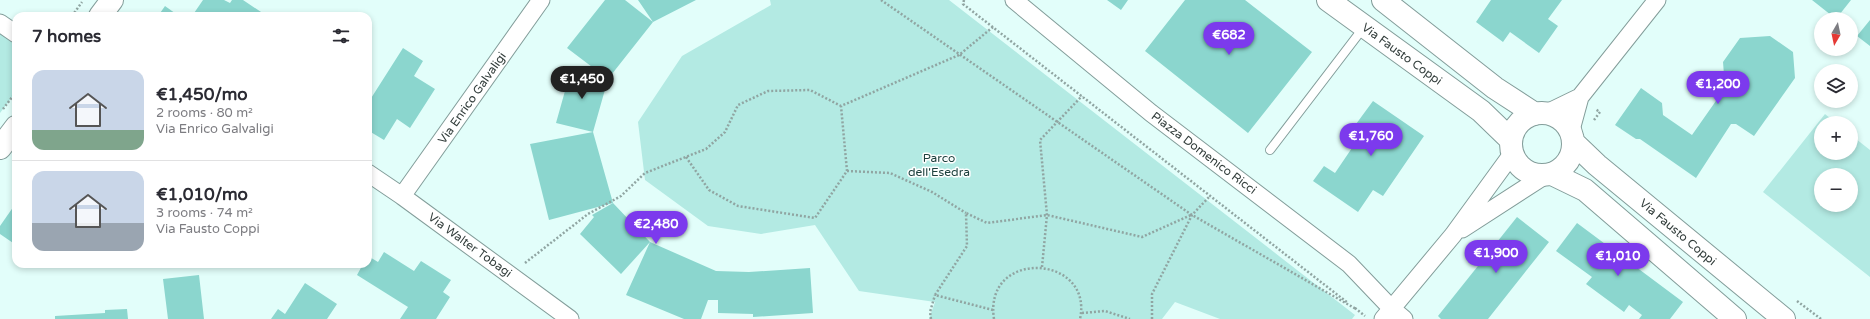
<!DOCTYPE html>
<meta charset="utf-8">
<style>
body{margin:0;font-family:"Varela Round",sans-serif;background:#f2f2f3;color:#2b2b33;height:100vh;display:flex;flex-direction:column;font-size:15px;white-space:nowrap}
*{box-sizing:border-box;margin:0}
p{font-size:13px;color:#7c7c81}
.icon{flex:none;width:22px;height:22px;fill:none;stroke:currentColor;stroke-width:2;stroke-linecap:round;stroke-linejoin:round}
.map{position:relative;flex:1;overflow:hidden}
.drawer{position:absolute;left:12px;top:12px;width:360px;height:256px;display:flex;flex-direction:column;background:#fff;border-radius:12px;box-shadow:0 2px 6px #0003}
.drawer>*{flex:none}
.needle{width:26px;rotate:189deg}
.tools{position:absolute;left:1814px;top:12px;display:grid;gap:8px}
.tools a{display:grid;place-items:center;width:44px;height:44px;border-radius:50%;background:#fff;box-shadow:0 2px 6px #0003;font-size:20px}
.price{position:absolute;translate:-50% -34px;padding:0 9px;border-radius:14px;background:#7c3aed;color:#fff;font-size:13px;line-height:26px;filter:drop-shadow(0 1px 2px #0008)}
.price::after{content:'';position:absolute;left:50%;top:24px;width:12px;height:9px;margin-left:-6px;background:inherit;clip-path:polygon(0 0,100% 0,50% 100%)}
.price.active{background:#222;color:#fff}
ul{padding:0;list-style:none}
li{display:flex;align-items:center;gap:12px;height:100px;padding:0 20px}
li+li{border-top:1px solid #e1e1e2}
li span{display:grid;place-items:center;flex:none;width:112px;height:80px;border-radius:12px;color:#555}
li>.icon{margin-inline-start:auto}
span .icon{width:48px;height:48px;fill:#fffc;stroke-width:1}
li b{font-size:17px}
h2{display:flex;justify-content:space-between;align-items:center;height:48px;padding:0 20px;font-size:17px}
.map>svg:first-child{display:block}
.green{fill:#b3eae3;fill-rule:evenodd}
.building{fill:#8bd6ce}
.lines{fill:none;stroke-linecap:round;stroke-linejoin:round}
.lane-casing{stroke:#839d9a;stroke-width:10}
.street-casing{stroke:#839d9a;stroke-width:19}
.secondary-casing{stroke:#839d9a;stroke-width:24}
.path{stroke:#90a5a2;stroke-width:2.5;stroke-dasharray:2 2;stroke-linecap:butt}
.lane{stroke:#fff;stroke-width:8}
.street{stroke:#fff;stroke-width:17}
.secondary{stroke:#fff;stroke-width:22}
.labels{text-anchor:middle;dominant-baseline:central;stroke-width:3;stroke-linejoin:round;paint-order:stroke}
.street-label{font-size:12px;fill:#323d3b;stroke:#fff}
.park-label{font-size:12px;fill:#1d413e;stroke:#fff}
</style>
<div class="map">
<svg width="1870" height="319" viewBox="0 0 1870 319">
<rect width="100%" height="100%" fill="#e2fefa"/>
<path class="green" d="M 770,0 L 949,0 L 1355,315 L 1352,319 L 1220,319 L 1175,302 L 1162,319 L 929,319 L 935,302 L 859,291 L 815,225 L 761,234 L 708,226 L 645,180 L 638,122 L 682,56 L 771,5 Z
M 0,23 L 16,34 L 16,92 L 0,113 Z
M 1825,114 L 1836,123 L 1821,123 L 1821,153 L 1851,153 L 1851,135 L 1870,150 L 1870,277 L 1763,192 ZM 1821,175 L 1851,175 L 1851,205 L 1821,205 Z"/>
<path class="building" d="M 203,0 L 224,0 L 230,3 L 232,0 L 243,0 L 267,16 L 192,16 Z
M 605,0 L 625,0 L 653,22 L 608,79 L 567,48 Z
M 638,0 L 696,0 L 653,22 Z
M 1107,0 L 1128,0 L 1121,10 Z
M 1185,0 L 1245,0 L 1312,52 L 1248,133 L 1145,51 Z
M 1491,0 L 1562,0 L 1548,19 L 1558,26 L 1539,53 L 1510,32 L 1503,42 L 1476,22 Z
M 1812,0 L 1851,0 L 1836,19 Z
M 165,6 L 179,16 L 158,16 Z
M 1870,20 L 1870,46 L 1857,36 Z
M 1770,36 L 1793,52 L 1795,78 L 1754,136 L 1736,124 L 1731,124 L 1696,178 L 1640,139 L 1636,139 L 1615,125 L 1641,88 L 1662,103 L 1663,115 L 1692,135 L 1725,88 L 1723,62 L 1740,38 Z
M 403,48 L 423,61 L 414,76 L 435,89 L 410,128 L 397,119 L 384,140 L 369,131 L 368,133 L 368,103 Z
M 572,66 L 608,79 L 593,132 L 556,123 Z
M 1373,101 L 1424,136 L 1383,196 L 1373,190 L 1358,212 L 1313,181 L 1324,166 L 1335,173 L 1354,145 L 1345,139 Z
M 593,132 L 613,203 L 650,242 L 716,271 L 749,272 L 810,268 L 813,313 L 753,317 L 753,314 L 718,313 L 718,300 L 708,300 L 701,319 L 684,319 L 626,295 L 650,242 L 621,274 L 580,234 L 594,217 L 592,215 L 613,203 L 549,220 L 530,144 Z
M 16,203 L 16,245 L 0,234 L 0,226 Z
M 1517,217 L 1549,242 L 1488,319 L 1441,319 L 1438,316 Z
M 1577,223 L 1683,302 L 1670,319 L 1639,319 L 1642,315 L 1629,305 L 1624,312 L 1586,284 L 1592,277 L 1556,251 Z
M 384,252 L 414,271 L 421,261 L 451,280 L 443,292 L 450,297 L 436,319 L 400,319 L 408,307 L 357,275 L 363,264 L 368,264 L 368,256 L 378,262 Z
M 199,275 L 204,319 L 168,319 L 163,279 Z
M 305,283 L 337,304 L 327,319 L 271,319 L 278,309 L 285,314 Z
M 127,309 L 128,319 L 55,319 L 55,316 L 105,313 L 105,310 Z"/>
<g class="lines">
<g class="lane-casing">
<path id="lane" d="M 1270,150 L 1364,27"/>
</g>
<g class="street-casing">
<path id="street" d="M 1014,0 L 1151,113 L 1349,264 L 1391,308 L 1404,319
M 0,23 L 16,34
M 1547,113 L 1580,97
M 1571,130 L 1580,97 L 1657,0
M 368,173 L 402,196 L 570,319
M 402,196 L 541,0
M 1462,229 L 1544,176
M 1383,319 L 1453,235 L 1512,154"/>
</g>
<g class="secondary-casing">
<path id="secondary" d="M 1328,0 L 1481,111 L 1511,140
M 1383,0 L 1495,88 L 1535,114
M 100,16 L 112,0
M1511 144a31 31 0 1 1 62 0a31 31 0 1 1-62 0Z
M 1574,143 L 1597,165 L 1784,319
M 0,148 L 16,127
M 1552,174 L 1585,190 L 1735,319"/>
</g>
<path class="path" d="M 881,0 L 1192,215 L 1356,309
M 964,0 L 963,4 L 1348,303
M 72,16 L 82,2
M 3,109 L 16,92
M 1594,120 L 1600,112 L 1595,109
M 686,157 L 709,190 L 738,206 L 815,218 L 847,171 L 841,106 L 959,55 L 993,27
M 847,171 L 890,173 L 932,192 L 966,213
M 525,263 L 588,214 L 621,196 L 645,173 L 706,149 L 725,132 L 738,105 L 768,91 L 810,90 L 841,106
M 1042,267 L 1047,215 L 1040,140 L 1082,96
M 1797,301 L 1821,319
M 1355,308 L 1365,316
M 993,310 L 935,295 L 967,246 L 966,213 L 987,223 L 1047,215 L 1142,237 L 1191,215
M 1082,313 L 1105,311 L 1130,319
M 931,319 L 930,312 L 935,295
M 994,319 C 983,248 1094,254 1080,319
M 1152,319 L 1152,294 L 1192,215 L 1210,196"/>
<use href="#lane" class="lane"/>
<use href="#street" class="street"/>
<use href="#secondary" class="secondary"/>
</g>
<g class="labels">
<g class="street-label">
<text transform="translate(1402 54) rotate(36)">Via Fausto Coppi</text>
<text transform="translate(472 98) rotate(-55)">Via Enrico Galvaligi</text>
<text transform="translate(1204 153) rotate(37)">Piazza Domenico Ricci</text>
<text transform="translate(1678 232) rotate(40)">Via Fausto Coppi</text>
<text transform="translate(470 245) rotate(36)">Via Walter Tobagi</text>
</g>
<g class="park-label">
<text x="939" y="158">Parco<tspan x="939" dy="14">dell'Esedra</tspan></text>
</g>
</g>
</svg>
<div class="tools">
<a><svg class="needle" viewBox="-14 -14 28 28"><path d="M0-13l5 13h-10z" fill="#e53935"/><path d="M0 13l5-13h-10z" fill="#7c7c81"/></svg></a>
<a><svg class="icon" aria-label="layers" viewBox="0 0 24 24"><path d="M12 4l9 5-9 5-9-5zM3 14l9 5 9-5"/></svg></a>
<a>+</a>
<a>−</a>
</div>
<b class="price" style="left:1229px;top:56px">€682</b>
<b class="price active" style="left:582px;top:100px">€1,450</b>
<b class="price" style="left:1718px;top:105px">€1,200</b>
<b class="price" style="left:1371px;top:157px">€1,760</b>
<b class="price" style="left:656px;top:245px">€2,480</b>
<b class="price" style="left:1496px;top:274px">€1,900</b>
<b class="price" style="left:1618px;top:277px">€1,010</b>
<section class="drawer">
<h2>7 homes<svg class="icon" aria-label="filters" viewBox="0 0 24 24"><path d="M4 7h16M4 17h16"/><circle cx="9" cy="7" r="2"/><circle cx="15" cy="17" r="2"/></svg></h2>
<ul>
<li><span style="background:linear-gradient(#c9d6e8 75%,#7fa58c 0)"><svg class="icon" aria-label="home" viewBox="0 0 24 24"><path d="M3 11l9-7 9 7M6 9v11h12V9"/></svg></span><div><b>€1,450/mo</b><p>2 rooms · 80 m²</p><p>Via Enrico Galvaligi</p></div></li>
<li><span style="background:linear-gradient(#c9d6e8 65%,#9aa5b1 0)"><svg class="icon" aria-label="home" viewBox="0 0 24 24"><path d="M3 11l9-7 9 7M6 9v11h12V9"/></svg></span><div><b>€1,010/mo</b><p>3 rooms · 74 m²</p><p>Via Fausto Coppi</p></div></li>
</ul>
</section>
</div>
